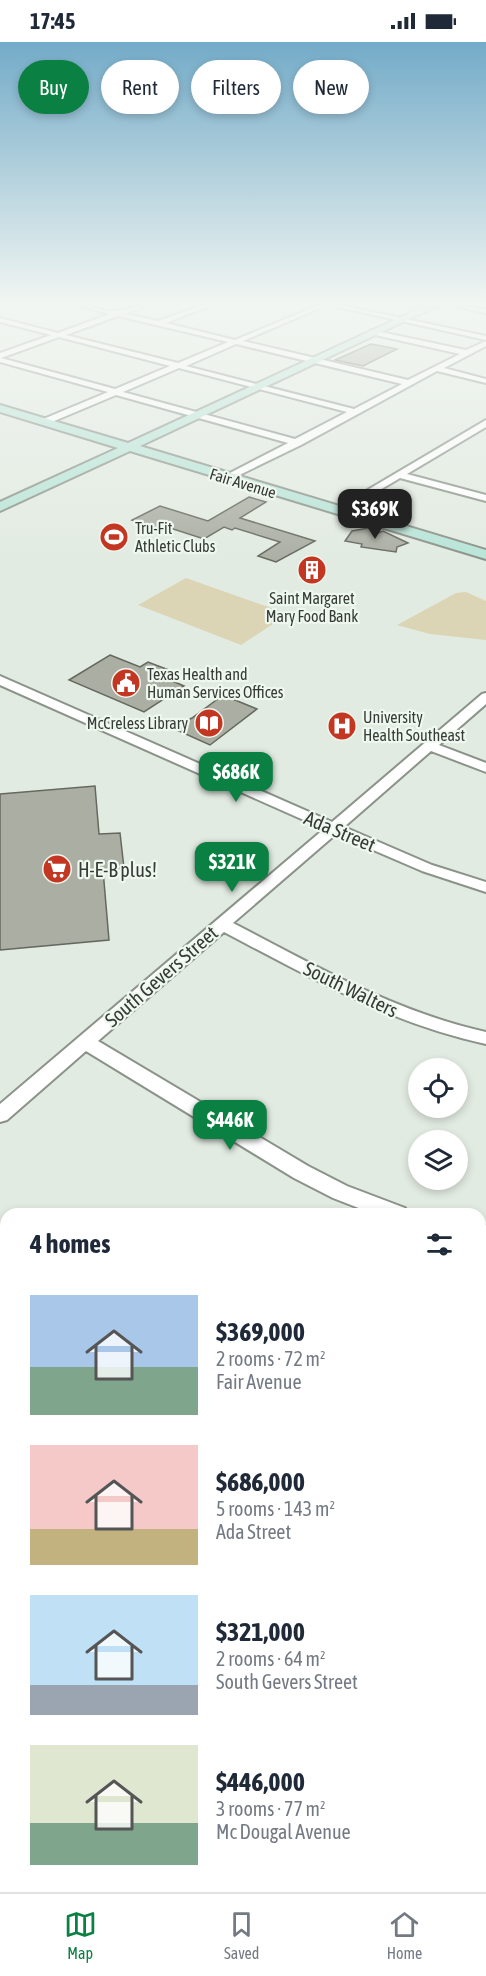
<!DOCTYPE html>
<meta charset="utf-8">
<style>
body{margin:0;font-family:"Asap Condensed",sans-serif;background:#f6f6f7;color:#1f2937;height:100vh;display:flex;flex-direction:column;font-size:22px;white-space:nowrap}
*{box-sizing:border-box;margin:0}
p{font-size:20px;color:#747a83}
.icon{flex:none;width:33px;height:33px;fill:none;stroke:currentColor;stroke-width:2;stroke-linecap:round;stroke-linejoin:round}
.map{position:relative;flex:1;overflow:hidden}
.side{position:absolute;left:0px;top:1166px;width:486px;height:686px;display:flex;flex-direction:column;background:#fff;border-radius:18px 18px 0 0;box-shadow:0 3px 9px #0003}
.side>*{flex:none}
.hud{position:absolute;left:18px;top:18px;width:450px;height:54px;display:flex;gap:12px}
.fabs{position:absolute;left:408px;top:1016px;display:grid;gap:12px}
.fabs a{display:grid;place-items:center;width:60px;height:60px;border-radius:50%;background:#fff;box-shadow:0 3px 9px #0003;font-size:30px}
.price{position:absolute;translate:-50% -51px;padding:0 14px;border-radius:12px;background:#0b8043;color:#fff;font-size:20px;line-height:39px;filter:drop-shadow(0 2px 3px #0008)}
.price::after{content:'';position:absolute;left:50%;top:36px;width:18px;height:14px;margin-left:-9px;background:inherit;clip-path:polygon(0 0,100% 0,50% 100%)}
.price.current{background:#222;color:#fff}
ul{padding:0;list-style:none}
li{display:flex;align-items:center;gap:18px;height:150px;padding:0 30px}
li span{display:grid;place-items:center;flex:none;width:168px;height:120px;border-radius:0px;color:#555}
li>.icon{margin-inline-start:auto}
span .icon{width:72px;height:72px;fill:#fffc;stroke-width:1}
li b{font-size:26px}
h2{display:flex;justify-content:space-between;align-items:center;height:72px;padding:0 30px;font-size:26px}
.pill{padding:0 21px;border-radius:27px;background:#fff;box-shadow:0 3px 9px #0003;font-size:21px;line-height:54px}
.pill.current{background:#0b8043;color:#fff}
.status{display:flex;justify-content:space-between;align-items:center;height:42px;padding:0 30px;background:#fff;direction:ltr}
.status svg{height:16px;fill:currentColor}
.tab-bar{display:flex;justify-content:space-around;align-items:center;height:84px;border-top:2px solid #e0e1e3;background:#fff;font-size:16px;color:#747a83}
.tab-bar a{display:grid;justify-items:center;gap:3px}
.tab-bar .current{color:#0b8043}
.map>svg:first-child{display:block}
.green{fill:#dbd5b5}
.building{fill:#abaea3;stroke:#65685e;stroke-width:1.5}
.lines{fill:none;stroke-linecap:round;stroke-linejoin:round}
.street-casing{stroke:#8a9289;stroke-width:4}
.secondary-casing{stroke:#8a9289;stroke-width:4}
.street{fill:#fff;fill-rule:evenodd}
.secondary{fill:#b8e4d7;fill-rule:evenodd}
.labels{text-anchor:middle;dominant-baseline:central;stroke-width:4.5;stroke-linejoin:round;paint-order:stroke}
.far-street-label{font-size:16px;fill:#373b37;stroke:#eff8ef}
.far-poi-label{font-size:16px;fill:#373b37;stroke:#eff8ef;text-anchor:start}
.street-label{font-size:20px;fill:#373b37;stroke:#eff8ef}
.poi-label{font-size:20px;fill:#373b37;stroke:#eff8ef;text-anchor:start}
</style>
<div class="status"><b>17:45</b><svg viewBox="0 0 49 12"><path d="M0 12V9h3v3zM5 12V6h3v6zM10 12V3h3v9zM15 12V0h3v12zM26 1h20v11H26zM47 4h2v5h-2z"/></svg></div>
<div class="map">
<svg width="486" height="1850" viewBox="0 0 486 1850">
<rect width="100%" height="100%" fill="#e2ebe1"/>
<path class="green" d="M 186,536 L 288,572 L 241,603 L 138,563 Z
M 466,550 L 486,559 L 486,598 L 430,592 L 397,583 L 456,551 Z"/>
<path class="building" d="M 371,302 L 397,307 L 363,324 L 335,318 Z
M 249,455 L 266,460 L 240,476 L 315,499 L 276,520 L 258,514 L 280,500 L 235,486 L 232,488 L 224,485 L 204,497 L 164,484 L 158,487 L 132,478 L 160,464 L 208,479 Z
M 368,486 L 378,491 L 383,489 L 408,501 L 397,505 L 396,510 L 361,505 L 362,502 L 345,499 L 352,489 Z
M 110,613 L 140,625 L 148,620 L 174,630 L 165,636 L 184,644 L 144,670 L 69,638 Z
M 223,653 L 257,667 L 210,703 L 172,686 L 192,676 Z
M 95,744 L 99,792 L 120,791 L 124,826 L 103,828 L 109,898 L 0,908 L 0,752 Z"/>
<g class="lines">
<g class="street-casing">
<path id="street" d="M 76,263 C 89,263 105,271 118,269 C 128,268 136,263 146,263 L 125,272 L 158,279 L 203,263 L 212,263 L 166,281 L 235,298 L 319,263 L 327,263 L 243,299 L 408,338 L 460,312 L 371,292 L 371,288 L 466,308 L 486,299 L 486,304 L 444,326 L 486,337 L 486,341 L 437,329 L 301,403 L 227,439 L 224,438 L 224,434 L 288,401 L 116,353 L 47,382 L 41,382 L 41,378 L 108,350 L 0,320 L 0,311 L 51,293 L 0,280 L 0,276 L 58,291 L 110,272 ZM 118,274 L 228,300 L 178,321 L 66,293 ZM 59,295 L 170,324 L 115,347 L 1,316 ZM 236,302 L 402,342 L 354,367 L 186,324 ZM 179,326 L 347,370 L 295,397 L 123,350 Z
M 329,263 L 340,263 L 486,294 L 486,298 Z
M 454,263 L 486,267 L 486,271 L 455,264 Z
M 486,378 L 486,385 L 407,432 L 486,453 L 486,459 L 400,436 L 341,471 L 332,469 Z
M 0,634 L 332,780 L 482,652 L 486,651 L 486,662 L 439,703 L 486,721 L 486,730 L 431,709 L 344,785 L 432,823 L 486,840 L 486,850 L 422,829 L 336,792 L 233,881 C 316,924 395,970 486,990 L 486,1002 C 389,981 310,935 224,890 L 98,999 L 308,1124 L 347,1144 L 405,1166 L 408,1172 L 374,1172 L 333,1156 L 294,1136 L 86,1009 L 7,1078 L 0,1080 L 0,1062 L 324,787 L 0,643 Z
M 480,1183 L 486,1184 L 486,1202 L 480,1201 Z
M 0,1196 L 6,1198 L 6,1219 L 0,1217 Z
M 480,1447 L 486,1448 L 486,1472 L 480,1471 Z
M 0,1599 L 6,1601 L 6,1631 L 0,1629 Z
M 480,1831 L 486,1831 L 486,1850 L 377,1850 L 375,1845 L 480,1845 Z"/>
</g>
<g class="secondary-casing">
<path id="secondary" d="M 427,263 L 439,263 L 140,404 L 486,508 L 486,517 L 130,409 L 0,469 L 0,460 L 118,406 L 0,370 L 0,363 L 128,401 Z"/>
</g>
<use href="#street" class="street"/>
<use href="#secondary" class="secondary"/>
</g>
<linearGradient id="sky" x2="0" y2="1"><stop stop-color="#73abc8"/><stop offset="0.5" stop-color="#f2f6f2"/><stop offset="1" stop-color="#f2f6f2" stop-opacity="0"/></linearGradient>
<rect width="486" height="522" fill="url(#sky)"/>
<defs>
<g id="stadium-disc" transform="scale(1.5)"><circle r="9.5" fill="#c33722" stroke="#eff8ef"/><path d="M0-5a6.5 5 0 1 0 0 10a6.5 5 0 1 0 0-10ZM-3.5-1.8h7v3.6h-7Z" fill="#fff"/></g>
<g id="building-disc" transform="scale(1.5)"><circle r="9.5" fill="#c33722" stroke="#eff8ef"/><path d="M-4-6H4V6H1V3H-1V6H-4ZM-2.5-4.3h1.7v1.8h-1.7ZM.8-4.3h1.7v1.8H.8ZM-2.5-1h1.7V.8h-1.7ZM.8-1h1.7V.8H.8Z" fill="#fff"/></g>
<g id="civic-disc" transform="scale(1.5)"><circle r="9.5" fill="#c33722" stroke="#eff8ef"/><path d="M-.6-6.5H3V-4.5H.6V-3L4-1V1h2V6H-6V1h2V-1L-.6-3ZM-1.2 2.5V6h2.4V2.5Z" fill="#fff"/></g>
<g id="library-disc" transform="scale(1.5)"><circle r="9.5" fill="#c33722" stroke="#eff8ef"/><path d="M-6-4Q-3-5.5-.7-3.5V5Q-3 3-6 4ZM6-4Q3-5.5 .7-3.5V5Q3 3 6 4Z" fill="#fff"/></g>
<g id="hospital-disc" transform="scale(1.5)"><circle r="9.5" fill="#c33722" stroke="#eff8ef"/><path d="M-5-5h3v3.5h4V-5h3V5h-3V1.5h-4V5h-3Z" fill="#fff"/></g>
<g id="supermarket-disc" transform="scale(1.5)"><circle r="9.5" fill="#c33722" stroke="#eff8ef"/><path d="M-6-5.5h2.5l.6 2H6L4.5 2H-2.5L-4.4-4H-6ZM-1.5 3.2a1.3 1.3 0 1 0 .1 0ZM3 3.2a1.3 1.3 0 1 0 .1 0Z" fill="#fff"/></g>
</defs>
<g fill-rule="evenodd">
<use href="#stadium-disc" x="114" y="495"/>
<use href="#building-disc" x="312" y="528"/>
<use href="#civic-disc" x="126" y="641"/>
<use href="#library-disc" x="209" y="681"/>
<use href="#hospital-disc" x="342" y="684"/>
<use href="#supermarket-disc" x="57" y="827"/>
</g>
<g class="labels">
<g class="far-street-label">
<text transform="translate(243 441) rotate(17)">Fair Avenue</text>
</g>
<g class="far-poi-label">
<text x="135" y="486">Tru-Fit<tspan x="135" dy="18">Athletic Clubs</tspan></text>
<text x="312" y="556" text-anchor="middle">Saint Margaret<tspan x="312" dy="18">Mary Food Bank</tspan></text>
<text x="147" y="632">Texas Health and<tspan x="147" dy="18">Human Services Offices</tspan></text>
<text x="363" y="675">University<tspan x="363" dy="18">Health Southeast</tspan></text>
<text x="188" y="681" text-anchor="end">McCreless Library</text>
</g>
<g class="street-label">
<text transform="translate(340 789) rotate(23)">Ada Street</text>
<text transform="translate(161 934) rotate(-41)">South Gevers Street</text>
<text transform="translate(351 947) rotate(26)">South Walters</text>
</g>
<g class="poi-label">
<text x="78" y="827">H-E-B plus!</text>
</g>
</g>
</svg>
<div class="fabs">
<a><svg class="icon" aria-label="locate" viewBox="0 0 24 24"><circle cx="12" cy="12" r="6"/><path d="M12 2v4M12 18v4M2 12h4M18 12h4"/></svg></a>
<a><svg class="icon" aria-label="layers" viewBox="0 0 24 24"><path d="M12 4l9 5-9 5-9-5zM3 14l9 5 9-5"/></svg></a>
</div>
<b class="price current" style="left:375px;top:498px">$369K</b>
<b class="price" style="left:236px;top:761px">$686K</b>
<b class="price" style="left:232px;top:851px">$321K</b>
<b class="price" style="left:230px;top:1109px">$446K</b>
<div class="hud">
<a class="pill current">Buy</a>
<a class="pill">Rent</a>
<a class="pill">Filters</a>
<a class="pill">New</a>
</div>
<section class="side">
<h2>4 homes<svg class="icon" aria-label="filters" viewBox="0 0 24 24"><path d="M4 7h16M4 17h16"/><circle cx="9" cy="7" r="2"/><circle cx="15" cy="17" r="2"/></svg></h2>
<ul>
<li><span style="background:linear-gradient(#a9c7e8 60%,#7fa58c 0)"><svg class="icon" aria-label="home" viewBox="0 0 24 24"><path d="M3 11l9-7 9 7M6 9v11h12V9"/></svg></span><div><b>$369,000</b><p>2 rooms · 72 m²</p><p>Fair Avenue</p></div></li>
<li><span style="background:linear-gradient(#f6c9c9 70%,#c2b280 0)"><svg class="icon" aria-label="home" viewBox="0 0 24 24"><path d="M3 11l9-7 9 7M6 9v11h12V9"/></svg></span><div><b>$686,000</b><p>5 rooms · 143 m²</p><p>Ada Street</p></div></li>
<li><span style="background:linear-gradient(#bfe0f5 75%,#9aa5b1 0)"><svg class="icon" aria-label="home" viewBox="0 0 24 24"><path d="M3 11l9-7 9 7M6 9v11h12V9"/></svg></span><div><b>$321,000</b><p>2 rooms · 64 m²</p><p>South Gevers Street</p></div></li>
<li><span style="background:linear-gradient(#dfe7d0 65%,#7fa58c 0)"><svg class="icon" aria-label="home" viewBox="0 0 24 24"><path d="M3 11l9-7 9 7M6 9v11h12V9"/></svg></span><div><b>$446,000</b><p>3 rooms · 77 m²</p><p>Mc Dougal Avenue</p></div></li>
</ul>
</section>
</div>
<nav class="tab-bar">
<a class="current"><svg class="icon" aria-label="map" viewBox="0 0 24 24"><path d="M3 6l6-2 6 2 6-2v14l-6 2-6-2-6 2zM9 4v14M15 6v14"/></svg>Map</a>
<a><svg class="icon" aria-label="saved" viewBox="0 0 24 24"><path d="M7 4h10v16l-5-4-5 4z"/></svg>Saved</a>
<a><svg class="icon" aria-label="home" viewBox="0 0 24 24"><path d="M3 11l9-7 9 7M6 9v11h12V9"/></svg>Home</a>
</nav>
